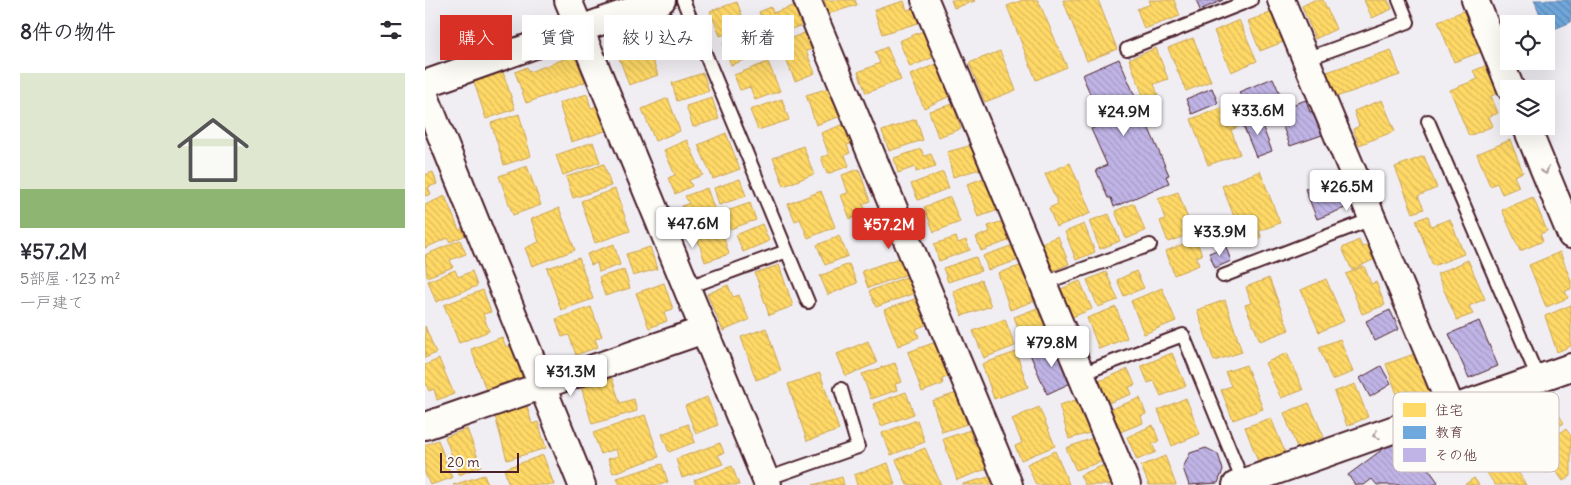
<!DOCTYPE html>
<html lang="ja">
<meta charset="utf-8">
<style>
body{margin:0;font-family:Delius,"Klee One",sans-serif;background:#f2f2f3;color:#2b2b33;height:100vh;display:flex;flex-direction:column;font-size:19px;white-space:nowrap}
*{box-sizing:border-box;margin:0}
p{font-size:16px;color:#7c7c81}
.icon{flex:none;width:28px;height:28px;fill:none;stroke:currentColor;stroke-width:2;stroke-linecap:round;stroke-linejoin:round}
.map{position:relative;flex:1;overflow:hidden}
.details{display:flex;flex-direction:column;background:#fff;width:425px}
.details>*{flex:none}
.hud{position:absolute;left:15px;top:15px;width:475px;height:45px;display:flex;gap:10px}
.fabs{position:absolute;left:1075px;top:15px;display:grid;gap:10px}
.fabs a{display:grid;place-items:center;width:55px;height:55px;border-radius:0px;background:#fff;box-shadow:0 5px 20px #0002;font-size:25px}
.scale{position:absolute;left:15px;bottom:12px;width:79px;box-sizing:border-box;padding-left:5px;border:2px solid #4a1f2b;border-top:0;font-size:14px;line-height:18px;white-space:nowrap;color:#4a1f2b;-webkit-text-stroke:4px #fdfcf7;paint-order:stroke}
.price{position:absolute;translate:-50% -42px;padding:0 11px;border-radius:5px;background:#fff;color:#222;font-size:16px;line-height:32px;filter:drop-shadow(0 1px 2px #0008)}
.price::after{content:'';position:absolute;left:50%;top:30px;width:15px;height:11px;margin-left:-8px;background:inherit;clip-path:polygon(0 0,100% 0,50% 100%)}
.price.active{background:#d93025;color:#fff}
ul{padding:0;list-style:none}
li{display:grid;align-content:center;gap:10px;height:265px;padding:0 20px}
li+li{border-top:1px solid #e1e1e2}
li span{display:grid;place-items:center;height:155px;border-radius:0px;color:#555}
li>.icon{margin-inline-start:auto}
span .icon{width:90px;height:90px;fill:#fffc;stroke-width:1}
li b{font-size:21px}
h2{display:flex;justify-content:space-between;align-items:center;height:60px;padding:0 20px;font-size:21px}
.pill{padding:0 18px;border-radius:0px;background:#fff;box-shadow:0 5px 20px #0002;font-size:18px;line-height:45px}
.pill.active{background:#d93025;color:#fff}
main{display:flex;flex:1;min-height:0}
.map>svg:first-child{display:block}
.homes{fill:url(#homes-back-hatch);stroke:#c9a154}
.schools{fill:url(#schools-back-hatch);stroke:#647fa7}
.building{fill:url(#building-back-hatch);stroke:#4a1f2b}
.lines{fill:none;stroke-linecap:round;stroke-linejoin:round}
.lane-casing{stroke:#4a1f2b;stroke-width:16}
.street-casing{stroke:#4a1f2b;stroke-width:30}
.lane{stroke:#fdfcf7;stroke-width:12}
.street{stroke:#fdfcf7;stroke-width:26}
.oneway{stroke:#ac999b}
.key{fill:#fdfcf7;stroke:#c7baba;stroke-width:1}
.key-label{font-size:14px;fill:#4a1f2b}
</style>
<main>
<section class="details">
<h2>8件の物件<svg class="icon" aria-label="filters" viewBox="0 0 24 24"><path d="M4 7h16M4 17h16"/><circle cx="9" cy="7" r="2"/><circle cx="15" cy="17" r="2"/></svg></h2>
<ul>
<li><span style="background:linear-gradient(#dfe7d0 75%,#8fb573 0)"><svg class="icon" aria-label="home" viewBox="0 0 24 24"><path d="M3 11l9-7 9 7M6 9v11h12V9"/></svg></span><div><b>¥57.2M</b><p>5部屋 · 123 m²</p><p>一戸建て</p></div></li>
</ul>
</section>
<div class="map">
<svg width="1146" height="485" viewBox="0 0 1146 485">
<defs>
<pattern id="homes-back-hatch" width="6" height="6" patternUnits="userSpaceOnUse" patternTransform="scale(1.25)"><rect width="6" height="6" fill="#ffd966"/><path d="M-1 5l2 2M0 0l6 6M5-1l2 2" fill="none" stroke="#dcba59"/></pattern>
<pattern id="schools-back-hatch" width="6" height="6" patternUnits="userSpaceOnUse" patternTransform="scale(1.25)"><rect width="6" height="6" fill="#6fa8dc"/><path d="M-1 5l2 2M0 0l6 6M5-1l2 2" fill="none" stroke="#5d88b3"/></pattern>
<pattern id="building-back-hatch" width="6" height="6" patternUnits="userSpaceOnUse" patternTransform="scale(1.25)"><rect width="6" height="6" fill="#bfb4e5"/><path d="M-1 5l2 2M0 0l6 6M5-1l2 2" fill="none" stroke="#a69ac5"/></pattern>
</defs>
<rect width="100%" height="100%" fill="#f1eef3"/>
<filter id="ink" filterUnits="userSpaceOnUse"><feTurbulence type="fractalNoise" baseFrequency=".02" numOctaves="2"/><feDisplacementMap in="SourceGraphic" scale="10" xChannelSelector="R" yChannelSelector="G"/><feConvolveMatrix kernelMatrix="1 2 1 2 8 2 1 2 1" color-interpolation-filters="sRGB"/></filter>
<g filter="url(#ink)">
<path class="homes" d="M 399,0 L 430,0 L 432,5 L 403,14 Z
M 526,0 L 549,0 L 550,1 L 529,8 Z
M 598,0 L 613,0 L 642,67 L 611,80 L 582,6 Z
M 638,0 L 673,0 L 692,49 L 662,61 Z
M 724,0 L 749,0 L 755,16 L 719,29 L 712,9 L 726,4 Z
M 889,0 L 898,0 L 911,29 L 890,39 L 877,6 Z
M 939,0 L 963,0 L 967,9 L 947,18 Z
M 479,1 L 482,10 L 489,8 L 493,23 L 457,34 L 449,10 Z
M 312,2 L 321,26 L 295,36 L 285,11 Z
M 374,4 L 381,24 L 343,37 L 334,12 L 346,7 L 348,13 Z
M 1041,10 L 1056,52 L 1029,62 L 1013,21 Z
M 847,12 L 858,42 L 835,51 L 823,21 Z
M 213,19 L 233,75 L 204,85 L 184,30 Z
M 814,20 L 832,61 L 806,72 L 789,31 Z
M 331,31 L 339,53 L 306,65 L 298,43 Z
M 384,31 L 391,48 L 381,51 L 390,73 L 370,81 L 354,43 Z
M 498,31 L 509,57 L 485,67 L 474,41 Z
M 768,38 L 786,81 L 761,91 L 743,48 Z
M 462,47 L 476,80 L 441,93 L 433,72 L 455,63 L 450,52 Z
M 731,48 L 743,79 L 729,84 L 734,98 L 721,103 L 704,59 Z
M 966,50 L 975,75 L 908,98 L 899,73 Z
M 575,51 L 591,90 L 560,102 L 544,63 Z
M 150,55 L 160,82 L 101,103 L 90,72 L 102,67 L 104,72 Z
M 343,62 L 355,91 L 330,100 L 325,87 L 315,90 L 309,75 Z
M 511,64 L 525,96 L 499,108 L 485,75 Z
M 1062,65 L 1074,93 L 1066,96 L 1073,113 L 1064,117 L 1068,126 L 1044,136 L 1025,90 L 1053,79 L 1048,71 Z
M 77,69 L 90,109 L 61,119 L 48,79 Z
M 278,73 L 284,91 L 252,101 L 247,83 Z
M 407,87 L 416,116 L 391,125 L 381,95 Z
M 162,94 L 166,108 L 172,106 L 180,131 L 146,142 L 134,103 Z
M 243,98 L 255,131 L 230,141 L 217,109 Z
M 287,98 L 294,119 L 268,127 L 261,106 Z
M 357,99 L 364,120 L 333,130 L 325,110 Z
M 957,100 L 970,131 L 934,145 L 928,129 L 934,126 L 929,111 Z
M 528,104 L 536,129 L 513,137 L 504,111 Z
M 805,105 L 813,127 L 806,130 L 815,154 L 783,165 L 766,119 Z
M 94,114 L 106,156 L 79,165 L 66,123 Z
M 491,119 L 498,140 L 464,151 L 457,131 Z
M 422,123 L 429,143 L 422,145 L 425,153 L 420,155 L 424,166 L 402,174 L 396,157 L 404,155 L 396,133 Z
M 301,133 L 315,169 L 288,179 L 273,145 Z
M 262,140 L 278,175 L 264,180 L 267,186 L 250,194 L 243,178 L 250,175 L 239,150 Z
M 1085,140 L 1098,172 L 1089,176 L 1094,187 L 1077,194 L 1072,183 L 1065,186 L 1052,154 Z
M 168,142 L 175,162 L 138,175 L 131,155 Z
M 547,145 L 555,169 L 528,177 L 522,152 Z
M 378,146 L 389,174 L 359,186 L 348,158 Z
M 496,149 L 499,156 L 506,154 L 511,166 L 491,172 L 490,167 L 473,173 L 469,158 Z
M 999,156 L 1012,188 L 993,196 L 999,209 L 988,213 L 970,167 Z
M 645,163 L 666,213 L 631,227 L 624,208 L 633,204 L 620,174 Z
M 179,164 L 186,186 L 148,198 L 141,177 Z
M 102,166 L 116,205 L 88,215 L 74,176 Z
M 434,169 L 445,201 L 438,204 L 442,213 L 425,219 L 416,195 L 423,193 L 417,175 Z
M 835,171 L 855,223 L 834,231 L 836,237 L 820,244 L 797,186 Z
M 8,172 L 12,184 L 3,187 L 6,194 L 0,196 L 0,175 Z
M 518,172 L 524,188 L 493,200 L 486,184 Z
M 562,177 L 574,210 L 553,217 L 542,184 Z
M 315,179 L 321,196 L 294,205 L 289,188 Z
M 282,188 L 291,214 L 263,224 L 257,206 L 264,203 L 260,196 Z
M 190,189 L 205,231 L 170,243 L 156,201 Z
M 396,191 L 410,227 L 383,238 L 375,219 L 370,221 L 363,204 Z
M 753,192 L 768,233 L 743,242 L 735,221 L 740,219 L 733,199 Z
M 20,196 L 34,230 L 40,227 L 43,234 L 25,242 L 23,238 L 0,248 L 0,205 Z
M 525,197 L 535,222 L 509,232 L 499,207 Z
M 1108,197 L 1122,231 L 1115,234 L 1118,241 L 1095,251 L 1077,210 Z
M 325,203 L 331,220 L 305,229 L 299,212 Z
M 709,203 L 720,231 L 701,239 L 690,211 Z
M 134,208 L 150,250 L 107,266 L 100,248 L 114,242 L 106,219 Z
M 684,214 L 695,241 L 675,249 L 664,221 Z
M 1003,216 L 1006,226 L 1025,219 L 1039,254 L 1008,266 L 991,220 Z
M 293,220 L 304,254 L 280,262 L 269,228 Z
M 581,220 L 588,239 L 556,251 L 551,237 L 565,232 L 563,226 Z
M 337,224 L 344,241 L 318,252 L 311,235 Z
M 659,224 L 670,252 L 651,260 L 640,232 Z
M 414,236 L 423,256 L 400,265 L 392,245 Z
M 633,236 L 644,264 L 625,272 L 614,244 Z
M 531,237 L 533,243 L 541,240 L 545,250 L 514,261 L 509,244 Z
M 771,239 L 777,255 L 771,257 L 774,265 L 749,275 L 741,251 Z
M 35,240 L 41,254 L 25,260 L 28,267 L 2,277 L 0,255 Z
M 934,240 L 937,247 L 946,243 L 952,258 L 927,270 L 917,248 Z
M 189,244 L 195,265 L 174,272 L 172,263 L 166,265 L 162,254 Z
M 591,244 L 597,259 L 563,270 L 558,256 Z
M 225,247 L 232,269 L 208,276 L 201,254 Z
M 1135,252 L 1146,281 L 1146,289 L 1140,291 L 1143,298 L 1121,307 L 1104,265 Z
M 477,257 L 483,274 L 443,288 L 437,271 Z
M 551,257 L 556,271 L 523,282 L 518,268 Z
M 154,258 L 168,299 L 136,310 L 122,268 Z
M 1043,260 L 1060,299 L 1044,306 L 1048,314 L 1032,320 L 1012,274 Z
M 424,264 L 432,283 L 403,295 L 395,276 Z
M 354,265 L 368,306 L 344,315 L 330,273 Z
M 598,265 L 609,301 L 585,310 L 573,273 Z
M 939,266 L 946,284 L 951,282 L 960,305 L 937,314 L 921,274 Z
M 30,270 L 33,277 L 47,271 L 52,286 L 11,302 L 3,281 Z
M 199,270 L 205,288 L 180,296 L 174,277 Z
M 711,271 L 719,288 L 699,296 L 692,280 Z
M 681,272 L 693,300 L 673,307 L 662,280 Z
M 484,276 L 490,293 L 451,307 L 444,291 Z
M 844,278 L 864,330 L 835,341 L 820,305 L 826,303 L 821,287 Z
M 901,279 L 919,321 L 894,332 L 876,290 Z
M 556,280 L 566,306 L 537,316 L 528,291 Z
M 655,281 L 667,309 L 647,317 L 636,289 Z
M 239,283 L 248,309 L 239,312 L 242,321 L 224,328 L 211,293 Z
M 303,285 L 308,297 L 314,295 L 324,320 L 298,331 L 282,294 Z
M 737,288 L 751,321 L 719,334 L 706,301 Z
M 58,290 L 66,312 L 58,314 L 64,331 L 34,343 L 19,305 Z
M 495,297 L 505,323 L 491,329 L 494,337 L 473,346 L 459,310 Z
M 800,300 L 817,352 L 789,361 L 772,310 Z
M 620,305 L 629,328 L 621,332 L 624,340 L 601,348 L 589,317 Z
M 1146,305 L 1146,346 L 1132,352 L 1120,316 Z
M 166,307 L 177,336 L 170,339 L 173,347 L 151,355 L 144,335 L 137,337 L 131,319 Z
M 691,307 L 702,338 L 674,349 L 662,318 Z
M 580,319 L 590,346 L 559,358 L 548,331 Z
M 0,326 L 11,353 L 0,358 Z
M 341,328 L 356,371 L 331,380 L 316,337 Z
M 77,337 L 81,347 L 86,345 L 97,377 L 61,390 L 46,349 Z
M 915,339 L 928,372 L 907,380 L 894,347 Z
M 443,341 L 452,363 L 421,376 L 412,354 Z
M 511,342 L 523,377 L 517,379 L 518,384 L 497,392 L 483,352 Z
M 591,352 L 603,387 L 569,399 L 557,364 Z
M 747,353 L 761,386 L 736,396 L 729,381 L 723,383 L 716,366 Z
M 862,353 L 878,390 L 856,398 L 840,363 Z
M 989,354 L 1007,398 L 977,408 L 961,364 Z
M 14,359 L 29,394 L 12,400 L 9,389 L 4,391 L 0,382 L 0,365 Z
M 470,363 L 477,382 L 470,384 L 472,390 L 446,399 L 437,374 Z
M 821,365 L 838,409 L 808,420 L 796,390 L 806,386 L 800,372 Z
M 703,369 L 710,385 L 704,387 L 707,394 L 683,403 L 674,381 Z
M 395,373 L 414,430 L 382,441 L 363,384 Z
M 170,378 L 172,383 L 187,378 L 195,403 L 209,399 L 212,411 L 167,424 L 155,383 Z
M 930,384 L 943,417 L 922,426 L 909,392 Z
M 1115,385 L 1139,423 L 1110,442 L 1086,404 Z
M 481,392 L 489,414 L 456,426 L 448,404 Z
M 532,393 L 542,424 L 517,432 L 507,401 Z
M 282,397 L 293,425 L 271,434 L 260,406 Z
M 658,398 L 668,432 L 644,439 L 634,405 Z
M 715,398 L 721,414 L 716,416 L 718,423 L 695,432 L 686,409 Z
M 761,398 L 775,434 L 747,446 L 733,410 Z
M 884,403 L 899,437 L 872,448 L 859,413 Z
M 102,406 L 107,424 L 113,422 L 121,448 L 82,460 L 70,416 Z
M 614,407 L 630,446 L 596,460 L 590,446 L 597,443 L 587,419 Z
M 220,415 L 234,457 L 188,473 L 183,459 L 193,456 L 191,449 L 176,454 L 168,433 Z
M 846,418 L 861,455 L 834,464 L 820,427 Z
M 492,420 L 500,442 L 466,455 L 457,433 Z
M 263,424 L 270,442 L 244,452 L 237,434 Z
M 728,425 L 734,441 L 727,444 L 731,452 L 712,460 L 702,437 Z
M 42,429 L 56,466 L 34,475 L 20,437 Z
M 1141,429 L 1146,436 L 1146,476 L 1138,481 L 1129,468 L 1122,473 L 1107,451 Z
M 545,430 L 549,443 L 558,440 L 567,467 L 532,480 L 518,439 Z
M 673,436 L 682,460 L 651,470 L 641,448 Z
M 13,440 L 27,478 L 5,485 L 0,473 L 0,445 Z
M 295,443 L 299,453 L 293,455 L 298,464 L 257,478 L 251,459 Z
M 500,448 L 516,485 L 482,485 L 471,460 Z
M 1080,450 L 1101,485 L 1070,485 L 1057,465 Z
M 630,451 L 644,484 L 611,485 L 602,464 Z
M 118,455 L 129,485 L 84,485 L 79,469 Z
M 740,456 L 751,485 L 724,485 L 716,466 Z
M 463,463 L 470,485 L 432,485 L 429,475 Z
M 237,464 L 243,482 L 235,485 L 195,485 L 192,478 Z
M 679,465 L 688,485 L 660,485 L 655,475 Z
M 307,466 L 314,485 L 271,485 L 269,480 Z
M 59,475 L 63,485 L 28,485 Z
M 571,475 L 574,485 L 538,485 L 538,484 Z
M 417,477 L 419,485 L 388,485 Z
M 1049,478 L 1054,485 L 1039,485 Z"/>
<path class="schools" d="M 1109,0 L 1146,0 L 1146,22 L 1122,32 L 1121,24 L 1119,24 Z"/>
<path class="building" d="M 771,0 L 798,0 L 775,10 Z
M 694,59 L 744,175 L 741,176 L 744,183 L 689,207 L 686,198 L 683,198 L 671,170 L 682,165 L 666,129 L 678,123 L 657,75 Z
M 848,78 L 858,101 L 823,115 L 814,92 Z
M 787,88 L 793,103 L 767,114 L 761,99 Z
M 881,100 L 885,112 L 892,110 L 900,134 L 865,146 L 852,110 Z
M 841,116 L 844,125 L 838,128 L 847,151 L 831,157 L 818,125 Z
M 909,178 L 920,208 L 892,219 L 880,189 Z
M 801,247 L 806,261 L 790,268 L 784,253 Z
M 965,310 L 974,329 L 950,341 L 941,321 Z
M 1054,321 L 1073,366 L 1044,378 L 1024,334 Z
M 633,342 L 650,381 L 622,394 L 605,354 Z
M 956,366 L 966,384 L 945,397 L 935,378 Z
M 978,434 L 1013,482 L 1009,485 L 952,485 L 947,479 L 939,485 L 930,485 L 923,475 Z
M 781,448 L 793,454 L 798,470 L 793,483 L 764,485 L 758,468 L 765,453 Z"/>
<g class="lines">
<g class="lane-casing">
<path id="lane" d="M 258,0 L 383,302
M 702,49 L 826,0
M 881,59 L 983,22 L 974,0
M 1003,121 L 1113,378
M 798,276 L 947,219
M 619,283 L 725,245
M 261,288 L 362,251
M 656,374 L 758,335 L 818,482
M 341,479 L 433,447 L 416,389"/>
</g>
<g class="street-casing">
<path id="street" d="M 143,0 L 343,485
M 382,0 L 584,485
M 500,0 L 702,485
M 856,0 L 1027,409
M 1050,0 L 1086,89
M 0,84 L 237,0
M 0,96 L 157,485
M 1101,126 L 1146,235
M 0,426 L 279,330
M 811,485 L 1146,367"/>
</g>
<use href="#lane" class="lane"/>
<use href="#street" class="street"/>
</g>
<defs><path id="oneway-chevron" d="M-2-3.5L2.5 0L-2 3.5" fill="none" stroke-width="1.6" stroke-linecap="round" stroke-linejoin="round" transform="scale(1.25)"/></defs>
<g class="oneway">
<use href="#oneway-chevron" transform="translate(1120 171) rotate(68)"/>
<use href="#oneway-chevron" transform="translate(951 435) rotate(161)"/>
</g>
</g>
<rect x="968" y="392" width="166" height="80" rx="8" class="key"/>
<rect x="978" y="403" width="23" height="14" fill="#ffd966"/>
<rect x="978" y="426" width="23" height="13" fill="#6fa8dc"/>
<rect x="978" y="448" width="23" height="14" fill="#bfb4e5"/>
<g class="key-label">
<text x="1010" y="415">住宅</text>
<text x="1010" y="437">教育</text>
<text x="1010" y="460">その他</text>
</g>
</svg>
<div class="fabs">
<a><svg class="icon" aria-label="locate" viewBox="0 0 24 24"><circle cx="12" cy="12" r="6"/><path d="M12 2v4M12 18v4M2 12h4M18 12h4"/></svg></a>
<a><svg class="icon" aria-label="layers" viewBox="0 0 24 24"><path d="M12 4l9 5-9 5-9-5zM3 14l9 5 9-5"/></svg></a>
</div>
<div class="scale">20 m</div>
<b class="price" style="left:833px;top:136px">¥33.6M</b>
<b class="price" style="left:699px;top:137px">¥24.9M</b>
<b class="price" style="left:922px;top:212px">¥26.5M</b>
<b class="price" style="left:268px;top:249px">¥47.6M</b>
<b class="price active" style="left:464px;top:250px">¥57.2M</b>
<b class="price" style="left:795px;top:257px">¥33.9M</b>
<b class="price" style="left:627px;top:368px">¥79.8M</b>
<b class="price" style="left:146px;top:397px">¥31.3M</b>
<div class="hud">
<a class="pill active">購入</a>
<a class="pill">賃貸</a>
<a class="pill">絞り込み</a>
<a class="pill">新着</a>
</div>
</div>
</main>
